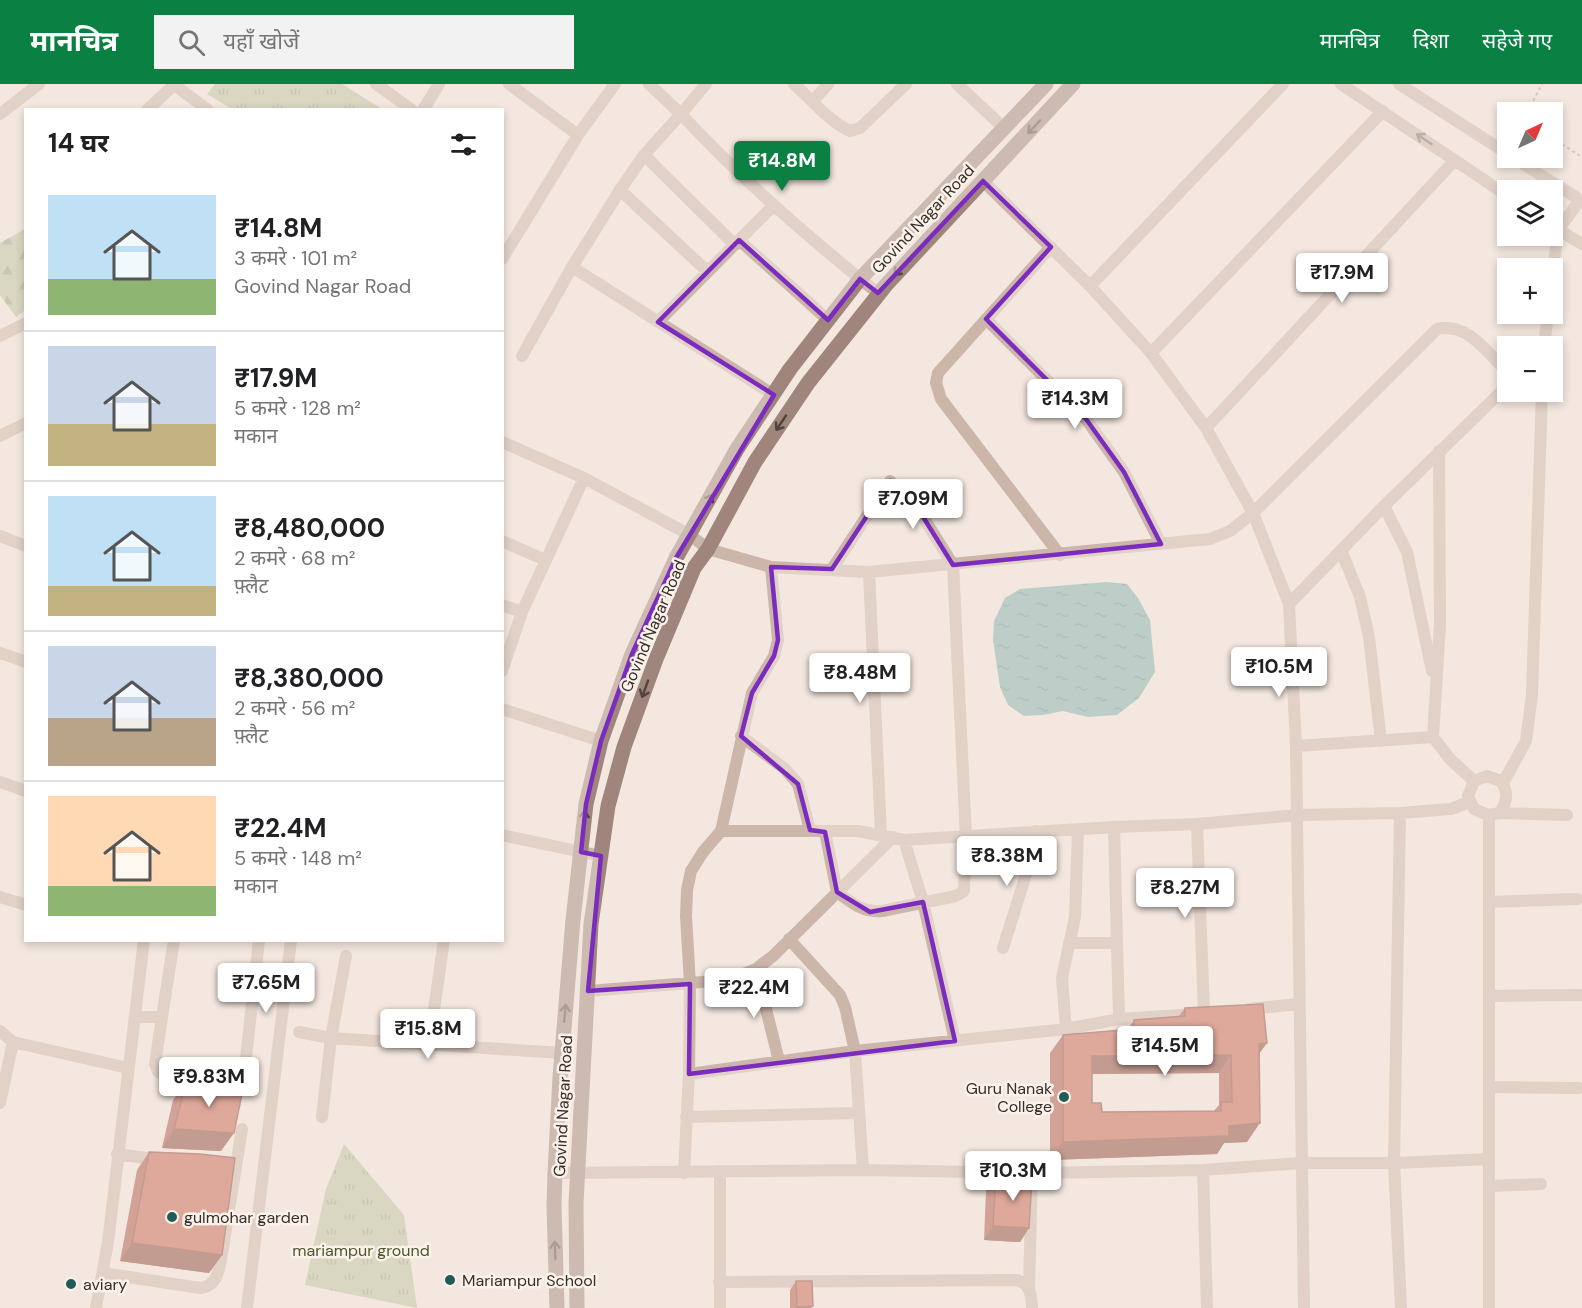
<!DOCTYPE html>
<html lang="hi">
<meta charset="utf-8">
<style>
body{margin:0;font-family:"DM Sans","Noto Sans Devanagari",sans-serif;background:#f2f2f2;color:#202124;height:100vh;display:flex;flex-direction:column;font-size:22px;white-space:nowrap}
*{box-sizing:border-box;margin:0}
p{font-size:20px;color:#757577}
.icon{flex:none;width:33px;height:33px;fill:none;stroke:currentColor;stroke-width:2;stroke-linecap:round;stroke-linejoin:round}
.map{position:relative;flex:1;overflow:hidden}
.sheet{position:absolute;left:24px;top:24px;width:480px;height:834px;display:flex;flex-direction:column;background:#fff;border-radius:0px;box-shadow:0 3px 9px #0003}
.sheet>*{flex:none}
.needle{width:39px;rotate:44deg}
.controls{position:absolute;left:1497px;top:18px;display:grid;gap:12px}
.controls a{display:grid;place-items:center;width:66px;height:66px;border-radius:0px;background:#fff;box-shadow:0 3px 9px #0003;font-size:30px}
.price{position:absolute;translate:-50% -51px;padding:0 14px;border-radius:6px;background:#fff;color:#222;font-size:20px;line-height:39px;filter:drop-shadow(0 2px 3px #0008)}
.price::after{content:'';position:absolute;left:50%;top:36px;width:18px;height:14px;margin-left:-9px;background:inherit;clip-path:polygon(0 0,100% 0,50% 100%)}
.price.selected{background:#0b8043;color:#fff}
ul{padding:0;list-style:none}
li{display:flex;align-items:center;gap:18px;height:150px;padding:0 24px}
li+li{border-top:2px solid #e0e0e0}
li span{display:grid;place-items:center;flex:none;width:168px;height:120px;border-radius:0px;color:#555}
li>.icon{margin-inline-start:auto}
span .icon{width:72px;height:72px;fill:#fffc;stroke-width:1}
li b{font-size:26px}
h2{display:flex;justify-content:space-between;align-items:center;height:72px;padding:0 24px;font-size:26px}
header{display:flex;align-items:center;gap:36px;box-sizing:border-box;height:84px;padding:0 30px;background:#0b8043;color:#fff}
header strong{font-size:28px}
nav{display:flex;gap:33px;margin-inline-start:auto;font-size:21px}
.search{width:420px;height:54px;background:#f2f2f2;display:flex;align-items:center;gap:15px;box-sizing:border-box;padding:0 21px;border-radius:0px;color:#757577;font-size:22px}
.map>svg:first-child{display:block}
.forest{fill:url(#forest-firs)}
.park{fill:url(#park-tufts)}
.water{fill:url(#water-ripples)}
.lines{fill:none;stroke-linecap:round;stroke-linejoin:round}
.path{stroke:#b7a094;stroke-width:2;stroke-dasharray:3 3;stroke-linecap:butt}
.street{stroke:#ccb6aa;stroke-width:12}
.secondary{stroke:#9f857b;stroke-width:15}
.wall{fill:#aa4e3f;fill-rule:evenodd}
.shaded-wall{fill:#8b4033}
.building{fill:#c65b49;stroke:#8b4033;stroke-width:1.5;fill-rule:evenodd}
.oneway{stroke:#52433e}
.oneway2{stroke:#7b6b64}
.marked{fill:none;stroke:#7b2cbf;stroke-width:4.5;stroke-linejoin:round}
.poi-dot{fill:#1f5b59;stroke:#faf2eb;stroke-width:2}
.labels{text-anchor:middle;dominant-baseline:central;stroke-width:5;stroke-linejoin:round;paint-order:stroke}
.street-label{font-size:16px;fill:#392d2a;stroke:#faf2eb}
.poi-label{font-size:16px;fill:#392d2a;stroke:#faf2eb;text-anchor:start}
.park-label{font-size:16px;fill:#4c572d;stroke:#faf2eb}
</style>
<header>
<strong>मानचित्र</strong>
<div class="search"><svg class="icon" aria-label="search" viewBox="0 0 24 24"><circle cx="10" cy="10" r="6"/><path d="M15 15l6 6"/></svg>यहाँ खोजें</div>
<nav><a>मानचित्र</a><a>दिशा</a><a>सहेजे गए</a></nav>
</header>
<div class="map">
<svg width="1582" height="1224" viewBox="0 0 1582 1224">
<defs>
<pattern id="forest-firs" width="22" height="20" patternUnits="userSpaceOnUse" patternTransform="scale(1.5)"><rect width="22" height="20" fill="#bac29e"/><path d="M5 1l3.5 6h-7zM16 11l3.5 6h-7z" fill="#989e81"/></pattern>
<pattern id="park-tufts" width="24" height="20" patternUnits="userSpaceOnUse" patternTransform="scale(1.5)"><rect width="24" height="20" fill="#bac29e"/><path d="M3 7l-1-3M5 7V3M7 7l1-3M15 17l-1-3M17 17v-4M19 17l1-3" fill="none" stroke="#989e81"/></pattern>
<pattern id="water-ripples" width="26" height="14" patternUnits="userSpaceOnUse" patternTransform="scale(1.5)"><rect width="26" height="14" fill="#7db0ad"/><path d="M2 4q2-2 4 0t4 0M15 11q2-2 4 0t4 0" fill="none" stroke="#67908d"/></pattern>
</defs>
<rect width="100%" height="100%" fill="#f3e7df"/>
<path class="forest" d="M 25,145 L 25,226 L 16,233 L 0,211 L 0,159 Z"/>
<path class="park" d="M 215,0 L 342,0 L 382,25 L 232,25 L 207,10 Z
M 344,1060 L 404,1131 L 417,1224 L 305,1201 L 326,1105 Z"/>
<path class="water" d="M 1106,498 L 1127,500 L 1138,514 L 1150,536 L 1155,588 L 1139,614 L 1117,631 L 1088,633 L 1063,627 L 1043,631 L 1024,632 L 1008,621 L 1000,603 L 993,556 L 994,537 L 1005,514 L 1020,505 Z"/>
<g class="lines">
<path class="path" d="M 1530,28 L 1530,23 L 1542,0
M 1552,54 L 1582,73"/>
<path class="street" d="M 173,0 L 208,26
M 376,0 L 412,26
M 509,0 L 578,51
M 706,0 L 681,30 C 741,95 810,155 879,210
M 794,0 C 812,16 828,37 850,47 L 860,44 L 906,0
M 957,0 L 1004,44
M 1341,0 L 1508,112
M 1399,0 L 1508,70
M 813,17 L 828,0
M 147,26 L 175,0
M 423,26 L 439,0
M 0,30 L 39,0
M 644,71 L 735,161
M 1514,74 L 1582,117
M 983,97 L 1090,202 L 1151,269 L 1206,344 L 1253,429 L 1289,520 L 1296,662 L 1304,1224
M 620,106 L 708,188
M 1552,142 L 1582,160
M 739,156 L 828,236
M 1051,163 L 938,289 L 936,299 L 941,315 L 1060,471
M 502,175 L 578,51 L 615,0
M 572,183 L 774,311
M 1552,196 L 1558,146 L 1580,116
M 1090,202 L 1283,0
M 986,235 L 1086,335 L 1124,388 L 1161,460
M 658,238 L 774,121
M 0,252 L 26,239
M 1544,262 L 1548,230
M 1151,269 L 1383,27
M 522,272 L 572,183 L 620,106 L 644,71 L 681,30 L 649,0
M 1206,344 L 1455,76
M 0,352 L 26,339
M 502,358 L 584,394 L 690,451 L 708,465 L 771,483 L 869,488 L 1210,455 L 1230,447 L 1253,429 L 1437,245 C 1468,238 1488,269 1508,289
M 1439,367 L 1440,540 L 1433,653 L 1450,675 L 1474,697
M 1384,422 L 1407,468 L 1432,587
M 0,452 L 26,462
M 502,457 L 545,476
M 1341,466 L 1360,513 L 1369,553 L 1381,657
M 869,488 L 881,751
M 1289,520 L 1384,422 L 1508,301
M 502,521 L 522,528
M 0,569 L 26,578
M 502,587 L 522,528 L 584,394
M 502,625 L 601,657
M 741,652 L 785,685 L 798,700 L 810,746
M 1296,662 L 1433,653
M 1487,692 L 1501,697 C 1509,709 1507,716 1500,729 L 1488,731 L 1474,725 L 1468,712 L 1474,697 Z
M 0,698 L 26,707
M 1503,699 L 1526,657 L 1532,611 L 1542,308
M 1400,729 L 1394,1079 L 1401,1224
M 1500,729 L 1567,731
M 1197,740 L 1204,929
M 1114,743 L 1119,935
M 721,747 L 858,747 L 904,756 L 1114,743 L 1197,740 L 1297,731 L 1400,729 L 1451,725 L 1470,718
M 825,748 L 837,808 C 852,819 863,829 882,827 L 956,812 L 964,807 L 966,753 L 953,481 L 915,420 L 890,397 L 832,485
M 502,751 L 601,772
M 904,756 L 923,818 L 955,957
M 0,813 L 26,821
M 1489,818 L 1577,815
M 789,855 L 840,911 L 845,923 L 855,967 L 863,1086
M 1069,859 L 1117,859
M 1003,864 L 1028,784 L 1035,747
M 756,885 L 779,977
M 588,907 L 728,896 L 756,885 L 773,872 L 893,753
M 1489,912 L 1582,911
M 1249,925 L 1299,920
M 136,933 L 162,933 L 155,980 L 158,988 L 167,991 L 243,1001 L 259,856
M 162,933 L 174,856
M 1066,945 L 1062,894 L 1075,833 L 1078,746
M 0,947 L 13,958
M 299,948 L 331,954 L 562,969
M 429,961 L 444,856
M 689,990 L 855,967 L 1066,945 L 1119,935 L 1196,930
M 1489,1003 L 1579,1004
M 0,1019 L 13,958 L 128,984
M 322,1033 L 331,954 L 346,872
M 686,1033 L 857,1029
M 117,1070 L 160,1076
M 1203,1086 L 1207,1224
M 555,1089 L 863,1086 L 1039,1089 L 1203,1086 L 1301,1079 L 1394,1079 L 1489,1075
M 684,1089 L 689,990 L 690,900 L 686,832 L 687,806 L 691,787 L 703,768 L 721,747 L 752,609 L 774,572 L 778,556 L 771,483
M 1489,1102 L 1541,1100
M 103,1189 L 200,1204 C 216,1202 218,1190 221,1176 L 242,1045
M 719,1198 L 1017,1196 C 1031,1201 1031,1210 1032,1224
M 1029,1205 L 1032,1089
M 96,1224 L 108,1158 L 144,856
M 247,1224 L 291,856
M 720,1224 L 720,1087
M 1489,1224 L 1489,731"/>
<path class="secondary" d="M 557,1224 L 554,1121 L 555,1089 L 560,993 L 573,836 L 586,720 L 601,657 L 632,570 L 676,474 L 737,365 L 790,285 L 860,195 L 1046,0
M 577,1224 L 576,1119 L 591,840 L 608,722 L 624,663 L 656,575 L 694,484 L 708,465 L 755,378 L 808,299 L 886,201 L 1073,0"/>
</g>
<path class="wall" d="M 1185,924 L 1259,970 L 1247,1058 L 1224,1059 L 1217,1070 L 1050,1076 L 1050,969 L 1063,951 L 1127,946 L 1134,936 L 1179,932 ZM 1219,989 L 1219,1021 L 1214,1027 L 1102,1028 L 1092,1019 L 1092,990 Z
M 186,998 L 221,1067 L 162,1064 L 173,1016 Z
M 149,1068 L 222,1171 L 209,1189 L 120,1177 L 137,1086 Z
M 996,1093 L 1029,1144 L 1020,1158 L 984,1156 L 986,1107 Z
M 796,1197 L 811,1224 L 790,1224 L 790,1206 Z"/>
<path class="shaded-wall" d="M 1267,959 L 1254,977 L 1259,960 Z
M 1231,971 L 1219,989 L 1079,990 L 1092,972 Z
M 1260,1039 L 1247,1058 L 1224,1059 L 1217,1070 L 1050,1076 L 1063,1058 Z
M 174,1045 L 234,1049 L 221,1067 L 162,1064 Z
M 993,1142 L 1029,1144 L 1020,1158 L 984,1156 Z
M 132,1159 L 222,1171 L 209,1189 L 120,1177 Z
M 813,1222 L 811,1224 L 796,1224 L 797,1223 Z"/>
<path class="building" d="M 1263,920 L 1267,959 L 1259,960 L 1260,1039 L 1229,1042 L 1229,1052 L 1063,1058 L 1063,951 L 1134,945 L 1134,936 L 1185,932 L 1185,924 ZM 1231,971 L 1232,1018 L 1221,1018 L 1221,1027 L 1102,1028 L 1101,1019 L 1092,1019 L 1092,972 Z
M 186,998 L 243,1005 L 234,1049 L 174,1045 Z
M 149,1068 L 200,1070 L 235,1074 L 222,1171 L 132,1159 Z
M 996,1093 L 1032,1095 L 1029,1144 L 993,1142 Z
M 796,1197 L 812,1197 L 813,1222 L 797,1223 Z"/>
<defs><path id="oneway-shaft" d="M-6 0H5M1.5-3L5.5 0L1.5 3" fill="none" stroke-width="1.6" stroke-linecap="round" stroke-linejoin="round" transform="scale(1.5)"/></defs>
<g class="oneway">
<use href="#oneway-shaft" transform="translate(1034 43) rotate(133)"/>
<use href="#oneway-shaft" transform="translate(900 185) rotate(133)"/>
<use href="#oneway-shaft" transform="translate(781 339) rotate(124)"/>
<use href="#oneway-shaft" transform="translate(708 418) rotate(-61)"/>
<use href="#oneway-shaft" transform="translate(645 605) rotate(110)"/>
<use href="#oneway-shaft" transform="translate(584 735) rotate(-83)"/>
<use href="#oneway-shaft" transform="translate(565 929) rotate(-85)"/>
<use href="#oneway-shaft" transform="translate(555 1166) rotate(-92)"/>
</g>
<use class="oneway2" href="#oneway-shaft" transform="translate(1424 55) rotate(-146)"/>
<path d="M0 0H1582V1224H0ZM 983,97 L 1051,163 L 986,235 L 1086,335 L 1124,388 L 1161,460 L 953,481 L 915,420 L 890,397 L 832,485 L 771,483 L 778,556 L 774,572 L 752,609 L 741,652 L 798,700 L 810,746 L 825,748 L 837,808 L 870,828 L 923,818 L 955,957 L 689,990 L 690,900 L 588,907 L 601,772 L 581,768 L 586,720 L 601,657 L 632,570 L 676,474 L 774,311 L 658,238 L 739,156 L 828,236 L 860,195 L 878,209 Z" fill="#f3e7df" fill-opacity=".55" fill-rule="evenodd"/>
<path class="marked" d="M 983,97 L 1051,163 L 986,235 L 1086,335 L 1124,388 L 1161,460 L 953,481 L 915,420 L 890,397 L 832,485 L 771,483 L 778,556 L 774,572 L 752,609 L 741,652 L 798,700 L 810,746 L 825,748 L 837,808 L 870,828 L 923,818 L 955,957 L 689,990 L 690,900 L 588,907 L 601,772 L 581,768 L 586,720 L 601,657 L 632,570 L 676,474 L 774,311 L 658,238 L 739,156 L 828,236 L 860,195 L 878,209 Z"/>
<g class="poi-dot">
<circle cx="1064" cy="1013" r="6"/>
<circle cx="172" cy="1133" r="6"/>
<circle cx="450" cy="1196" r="6"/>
<circle cx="71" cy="1200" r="6"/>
</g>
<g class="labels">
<g class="street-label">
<text transform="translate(923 135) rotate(-47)">Govind Nagar Road</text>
<text transform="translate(653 542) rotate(-67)">Govind Nagar Road</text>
<text transform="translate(563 1022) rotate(-87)">Govind Nagar Road</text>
</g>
<g class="poi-label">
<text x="1052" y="1004" text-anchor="end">Guru Nanak<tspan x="1052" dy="18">College</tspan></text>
<text x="184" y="1133">gulmohar garden</text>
<text x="462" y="1196">Mariampur School</text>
<text x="83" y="1200">aviary</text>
</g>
<g class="park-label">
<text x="361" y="1166">mariampur ground</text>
</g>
</g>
</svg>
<div class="controls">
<a><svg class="needle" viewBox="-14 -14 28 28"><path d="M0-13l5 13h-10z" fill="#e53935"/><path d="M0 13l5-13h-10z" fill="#757577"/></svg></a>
<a><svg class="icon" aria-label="layers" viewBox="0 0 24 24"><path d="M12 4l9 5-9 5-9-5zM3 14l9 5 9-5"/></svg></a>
<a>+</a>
<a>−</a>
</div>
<b class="price selected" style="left:782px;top:108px">₹14.8M</b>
<b class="price" style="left:1342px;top:220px">₹17.9M</b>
<b class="price" style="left:1075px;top:346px">₹14.3M</b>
<b class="price" style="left:913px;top:446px">₹7.09M</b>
<b class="price" style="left:1279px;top:614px">₹10.5M</b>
<b class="price" style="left:860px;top:620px">₹8.48M</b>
<b class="price" style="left:1007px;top:803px">₹8.38M</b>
<b class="price" style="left:1185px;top:835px">₹8.27M</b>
<b class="price" style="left:266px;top:930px">₹7.65M</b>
<b class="price" style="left:754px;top:935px">₹22.4M</b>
<b class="price" style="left:428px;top:976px">₹15.8M</b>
<b class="price" style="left:1165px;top:993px">₹14.5M</b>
<b class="price" style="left:209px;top:1024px">₹9.83M</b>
<b class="price" style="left:1013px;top:1118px">₹10.3M</b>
<section class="sheet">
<h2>14 घर<svg class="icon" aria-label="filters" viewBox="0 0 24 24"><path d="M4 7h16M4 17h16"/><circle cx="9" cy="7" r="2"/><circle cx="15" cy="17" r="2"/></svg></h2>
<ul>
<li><span style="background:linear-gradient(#bfe0f5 70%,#8fb573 0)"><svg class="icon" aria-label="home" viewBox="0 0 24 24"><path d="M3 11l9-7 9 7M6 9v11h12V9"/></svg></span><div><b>₹14.8M</b><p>3 कमरे · 101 m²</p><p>Govind Nagar Road</p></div></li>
<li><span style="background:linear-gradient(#c9d6e8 65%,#c2b280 0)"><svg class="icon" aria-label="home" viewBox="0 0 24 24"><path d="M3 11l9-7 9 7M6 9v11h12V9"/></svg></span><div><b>₹17.9M</b><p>5 कमरे · 128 m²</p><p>मकान</p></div></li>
<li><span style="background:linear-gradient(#bfe0f5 75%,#c2b280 0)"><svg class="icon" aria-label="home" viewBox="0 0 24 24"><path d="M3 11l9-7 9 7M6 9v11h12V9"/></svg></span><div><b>₹8,480,000</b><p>2 कमरे · 68 m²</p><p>फ़्लैट</p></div></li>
<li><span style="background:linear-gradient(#c9d6e8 60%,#b9a48a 0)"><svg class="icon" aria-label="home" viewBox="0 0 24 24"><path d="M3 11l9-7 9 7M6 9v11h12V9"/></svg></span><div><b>₹8,380,000</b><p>2 कमरे · 56 m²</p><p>फ़्लैट</p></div></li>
<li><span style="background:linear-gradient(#ffd9b3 75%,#8fb573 0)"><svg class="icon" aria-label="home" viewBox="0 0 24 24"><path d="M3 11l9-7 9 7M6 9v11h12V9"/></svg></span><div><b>₹22.4M</b><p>5 कमरे · 148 m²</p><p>मकान</p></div></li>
</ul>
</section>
</div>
